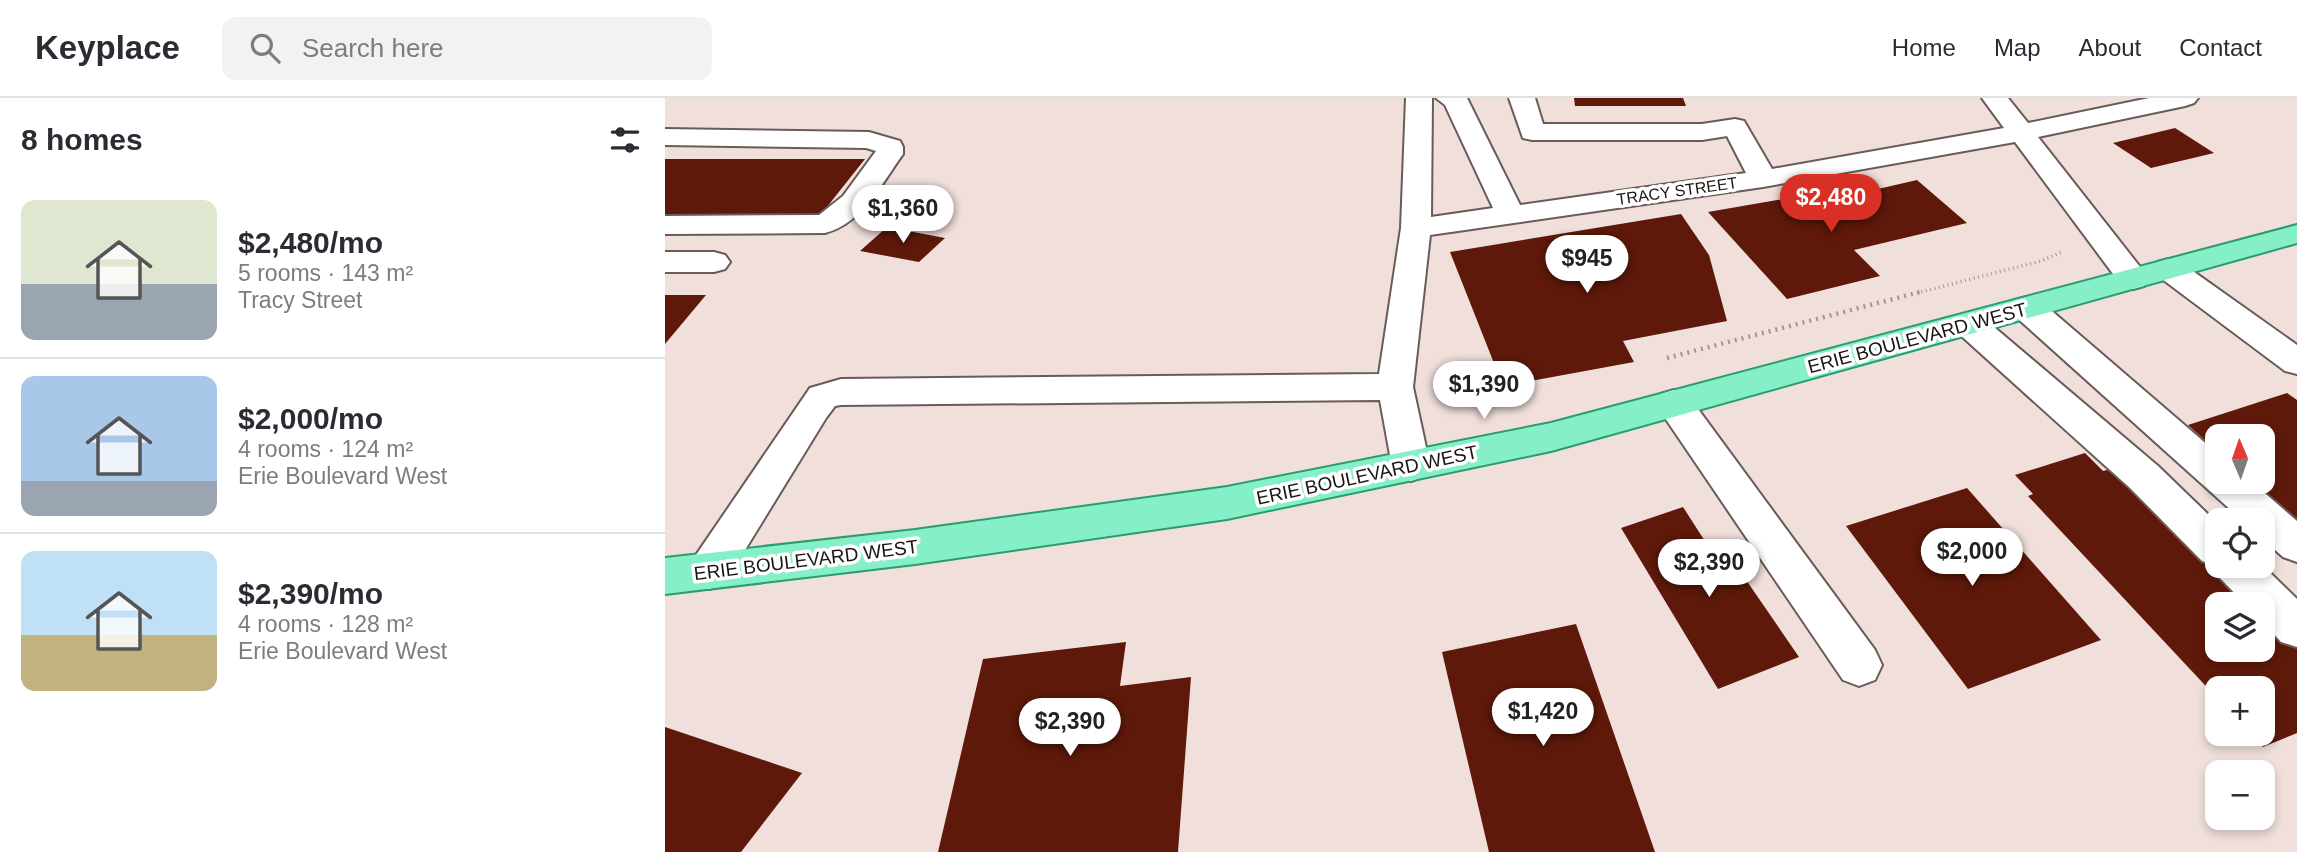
<!DOCTYPE html>
<meta charset="utf-8">
<style>
body{margin:0;font-family:Arial,sans-serif;background:#f2f2f3;color:#2b2b33;height:100vh;display:flex;flex-direction:column;font-size:26px;white-space:nowrap}
*{box-sizing:border-box;margin:0}
p{font-size:23px;color:#7c7c81}
.icon{flex:none;width:38px;height:38px;fill:none;stroke:currentColor;stroke-width:2;stroke-linecap:round;stroke-linejoin:round}
.map{position:relative;flex:1;overflow:hidden}
.drawer{display:flex;flex-direction:column;background:#fff;width:665px}
.drawer>*{flex:none}
.needle{width:46px;rotate:358deg}
.fabs{position:absolute;left:1540px;top:326px;display:grid;gap:14px}
.fabs a{display:grid;place-items:center;width:70px;height:70px;border-radius:14px;background:#fff;box-shadow:0 4px 10px #0003;font-size:35px}
.price{position:absolute;translate:-50% -60px;padding:0 16px;border-radius:24px;background:#fff;color:#222;font-size:23px;line-height:46px;filter:drop-shadow(0 2px 4px #0008)}
.price::after{content:'';position:absolute;left:50%;top:42px;width:21px;height:16px;margin-left:-10px;background:inherit;clip-path:polygon(0 0,100% 0,50% 100%)}
.price.current{background:#d93025;color:#fff}
ul{padding:0;list-style:none}
li{display:flex;align-items:center;gap:21px;height:175px;padding:0 21px}
li+li{border-top:2px solid #e1e1e2}
li span{display:grid;place-items:center;flex:none;width:196px;height:140px;border-radius:14px;color:#555}
li>.icon{margin-inline-start:auto}
span .icon{width:84px;height:84px;fill:#fffc;stroke-width:1}
li b{font-size:30px}
h2{display:flex;justify-content:space-between;align-items:center;height:84px;padding:0 21px;font-size:30px}
header{display:flex;align-items:center;gap:42px;box-sizing:border-box;height:98px;padding:0 35px;background:#fff;border-bottom:2px solid #e1e1e2}
header strong{font-size:33px}
nav{display:flex;gap:38px;margin-inline-start:auto;font-size:24px}
.search{width:490px;height:63px;background:#f2f2f3;display:flex;align-items:center;gap:18px;box-sizing:border-box;padding:0 24px;border-radius:14px;color:#7c7c81;font-size:26px}
main{display:flex;flex:1;min-height:0}
.map>svg:first-child{display:block}
.building{fill:#5e190a}
.lines{fill:none;stroke-linecap:round;stroke-linejoin:round}
.minor-casing{stroke:#695b58;stroke-width:4}
.major-casing{stroke:#2a9c6f;stroke-width:4}
.path-far1{stroke:#a29692;stroke-width:3.5;stroke-dasharray:1 3.5;stroke-linecap:butt}
.path{stroke:#a29692;stroke-width:4.5;stroke-dasharray:2 5;stroke-linecap:butt}
.minor{fill:#fff;fill-rule:evenodd}
.major{fill:#85efc7;fill-rule:evenodd}
.labels{text-anchor:middle;dominant-baseline:central;stroke-width:7;stroke-linejoin:round;paint-order:stroke}
.far-street-label{font-size:16px;fill:#1a1513;stroke:#fff}
.street-label{font-size:19px;fill:#1a1513;stroke:#fff}
</style>
<header>
<strong>Keyplace</strong>
<div class="search"><svg class="icon" aria-label="search" viewBox="0 0 24 24"><circle cx="10" cy="10" r="6"/><path d="M15 15l6 6"/></svg>Search here</div>
<nav><a>Home</a><a>Map</a><a>About</a><a>Contact</a></nav>
</header>
<main>
<section class="drawer">
<h2>8 homes<svg class="icon" aria-label="filters" viewBox="0 0 24 24"><path d="M4 7h16M4 17h16"/><circle cx="9" cy="7" r="2"/><circle cx="15" cy="17" r="2"/></svg></h2>
<ul>
<li><span style="background:linear-gradient(#dfe7d0 60%,#9aa5b1 0)"><svg class="icon" aria-label="home" viewBox="0 0 24 24"><path d="M3 11l9-7 9 7M6 9v11h12V9"/></svg></span><div><b>$2,480/mo</b><p>5 rooms · 143 m²</p><p>Tracy Street</p></div></li>
<li><span style="background:linear-gradient(#a9c7e8 75%,#9aa5b1 0)"><svg class="icon" aria-label="home" viewBox="0 0 24 24"><path d="M3 11l9-7 9 7M6 9v11h12V9"/></svg></span><div><b>$2,000/mo</b><p>4 rooms · 124 m²</p><p>Erie Boulevard West</p></div></li>
<li><span style="background:linear-gradient(#bfe0f5 60%,#c2b280 0)"><svg class="icon" aria-label="home" viewBox="0 0 24 24"><path d="M3 11l9-7 9 7M6 9v11h12V9"/></svg></span><div><b>$2,390/mo</b><p>4 rooms · 128 m²</p><p>Erie Boulevard West</p></div></li>
</ul>
</section>
<div class="map">
<svg width="1632" height="754" viewBox="0 0 1632 754">
<rect width="100%" height="100%" fill="#f0dfdb"/>
<path class="building" d="M 909,0 L 1018,0 L 1021,8 L 910,8 Z
M 1510,30 L 1549,55 L 1486,70 L 1448,45 Z
M 0,61 L 200,61 L 154,119 L 0,119 Z
M 1252,82 L 1302,125 L 1189,152 L 1215,178 L 1122,201 L 1043,114 L 1130,99 L 1139,108 Z
M 1016,116 L 1044,157 L 1062,223 L 958,243 L 969,264 L 838,288 L 785,154 Z
M 222,129 L 280,140 L 254,164 L 195,153 Z
M 0,197 L 41,197 L 0,246 Z
M 1622,295 L 1632,302 L 1632,422 L 1587,383 L 1598,383 L 1598,338 L 1552,338 L 1552,353 L 1523,327 Z
M 1420,355 L 1438,373 L 1446,371 L 1586,506 L 1552,506 L 1552,551 L 1598,551 L 1598,518 L 1632,551 L 1632,635 L 1598,649 L 1585,635 L 1598,635 L 1598,590 L 1552,590 L 1552,600 L 1363,398 L 1368,396 L 1350,377 Z
M 1302,390 L 1436,542 L 1303,591 L 1181,428 Z
M 1018,409 L 1045,451 L 1057,447 L 1134,559 L 1053,591 L 956,430 Z
M 911,526 L 990,754 L 824,754 L 777,554 Z
M 461,544 L 455,588 L 526,579 L 513,754 L 273,754 L 318,561 Z
M 0,629 L 137,675 L 76,754 L 0,754 Z"/>
<g class="lines">
<g class="minor-casing">
<path id="minor" d="M 741,0 L 767,0 L 766,119 L 828,110 L 780,7 L 771,0 L 802,0 L 855,107 L 1081,75 L 1062,38 L 1037,42 L 867,42 L 858,40 L 844,0 L 870,0 L 878,26 L 1037,26 L 1070,21 L 1079,23 L 1107,71 L 1339,30 L 1317,0 L 1343,0 L 1363,25 L 1484,0 L 1533,0 L 1529,5 L 1520,8 L 1373,39 L 1479,174 L 1484,181 L 1479,188 L 1468,191 L 1457,188 L 1350,44 L 1098,89 L 765,137 L 748,289 L 765,368 L 760,378 L 746,383 L 732,378 L 727,368 L 715,302 L 176,307 L 170,308 L 161,320 L 59,486 L 44,491 L 29,486 L 23,473 L 29,460 L 145,290 L 176,281 L 714,276 L 736,130 Z
M 0,31 L 204,34 L 235,43 L 238,49 L 238,56 C 217,85 197,126 160,135 L 0,136 L 0,118 L 154,117 L 178,98 L 211,53 L 201,50 L 0,47 Z
M 0,154 L 49,154 L 60,157 L 65,164 L 60,171 L 49,174 L 0,174 Z
M 1504,161 L 1515,164 L 1632,247 L 1632,276 L 1620,273 L 1493,178 L 1488,171 L 1493,164 Z
M 1362,199 L 1374,202 L 1552,355 L 1552,383 L 1586,383 L 1632,423 L 1632,464 L 1618,459 L 1598,441 L 1598,422 L 1577,422 L 1350,218 L 1346,210 L 1350,202 Z
M 1304,215 L 1316,218 L 1493,368 L 1552,425 L 1552,467 L 1597,467 L 1632,501 L 1632,549 L 1616,544 L 1598,524 L 1598,506 L 1580,506 L 1554,479 L 1548,467 L 1537,463 L 1465,390 L 1292,234 L 1287,226 L 1292,218 Z
M 1009,292 L 1022,296 L 1210,552 L 1217,567 L 1210,582 L 1194,588 L 1178,582 L 996,314 L 991,305 L 996,296 Z"/>
</g>
<g class="major-casing">
<path id="major" d="M 1632,127 L 1632,145 L 886,353 L 562,421 L 250,466 L 0,496 L 0,460 L 250,432 L 562,389 L 886,325 Z"/>
</g>
<path class="path-far1" d="M 1252,195 L 1376,163 L 1397,154"/>
<path class="path" d="M 1002,260 L 1259,193"/>
<use href="#minor" class="minor"/>
<use href="#major" class="major"/>
</g>
<g class="labels">
<g class="far-street-label">
<text transform="translate(1012 93) rotate(-8)">TRACY STREET</text>
</g>
<g class="street-label">
<text transform="translate(1252 240) rotate(-15)">ERIE BOULEVARD WEST</text>
<text transform="translate(702 377) rotate(-12)">ERIE BOULEVARD WEST</text>
<text transform="translate(141 462) rotate(-7)">ERIE BOULEVARD WEST</text>
</g>
</g>
</svg>
<div class="fabs">
<a><svg class="needle" viewBox="-14 -14 28 28"><path d="M0-13l5 13h-10z" fill="#e53935"/><path d="M0 13l5-13h-10z" fill="#7c7c81"/></svg></a>
<a><svg class="icon" aria-label="locate" viewBox="0 0 24 24"><circle cx="12" cy="12" r="6"/><path d="M12 2v4M12 18v4M2 12h4M18 12h4"/></svg></a>
<a><svg class="icon" aria-label="layers" viewBox="0 0 24 24"><path d="M12 4l9 5-9 5-9-5zM3 14l9 5 9-5"/></svg></a>
<a>+</a>
<a>−</a>
</div>
<b class="price current" style="left:1166px;top:136px">$2,480</b>
<b class="price" style="left:238px;top:147px">$1,360</b>
<b class="price" style="left:922px;top:197px">$945</b>
<b class="price" style="left:819px;top:323px">$1,390</b>
<b class="price" style="left:1307px;top:490px">$2,000</b>
<b class="price" style="left:1044px;top:501px">$2,390</b>
<b class="price" style="left:878px;top:650px">$1,420</b>
<b class="price" style="left:405px;top:660px">$2,390</b>
</div>
</main>
